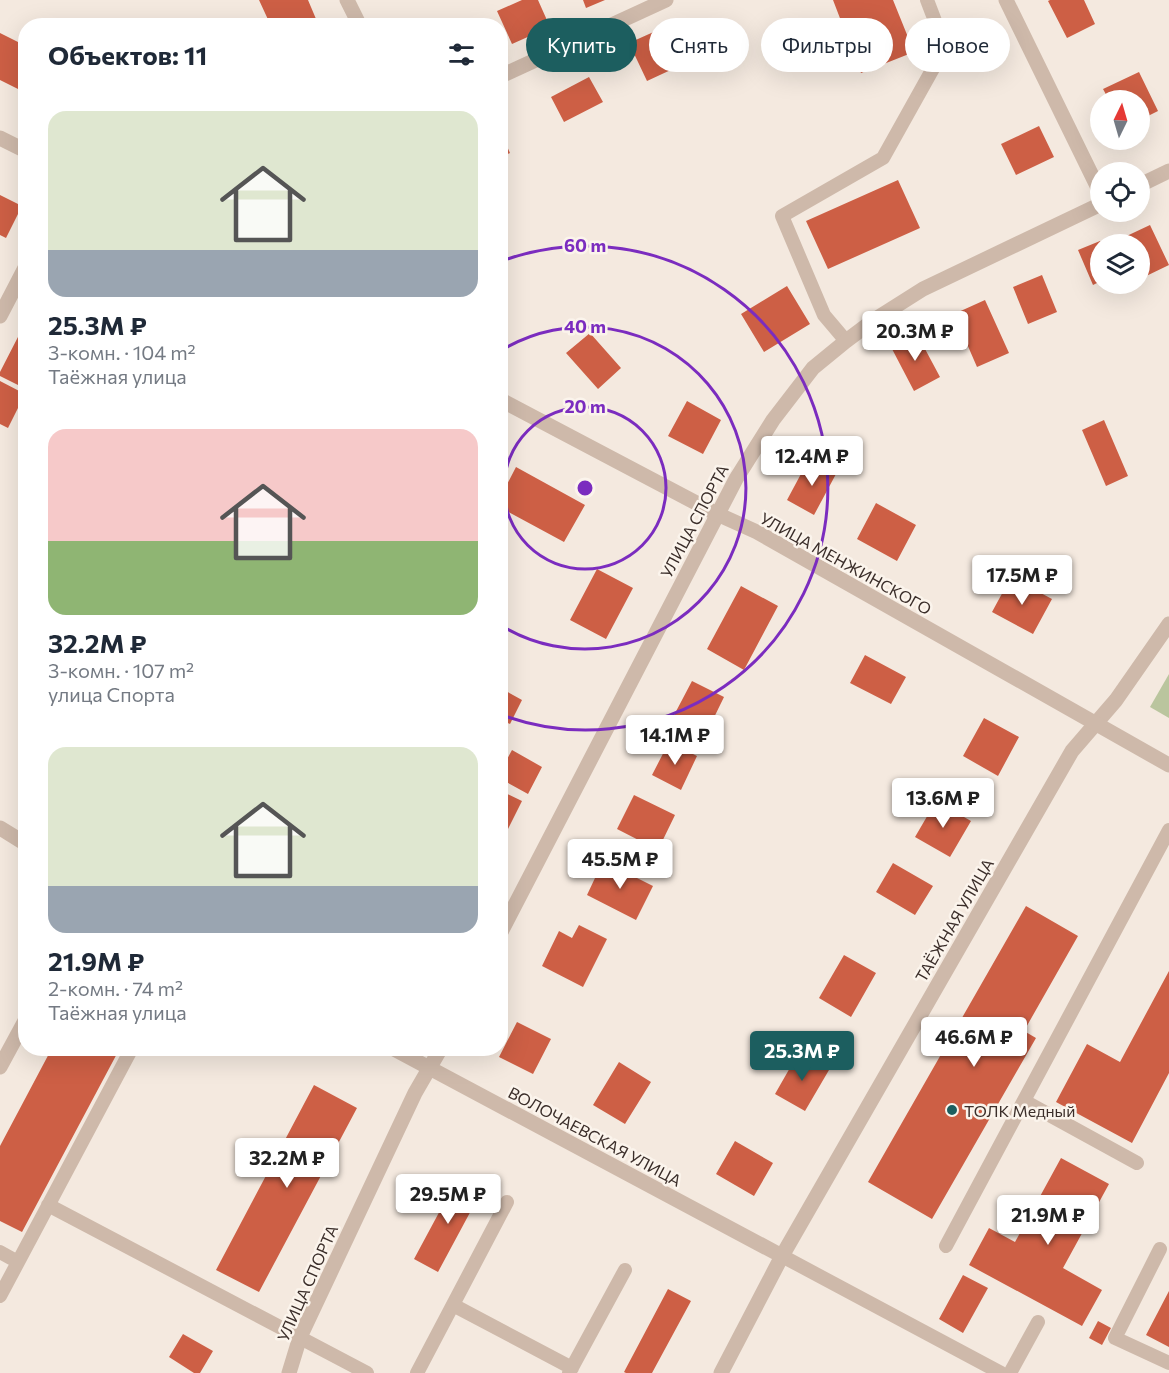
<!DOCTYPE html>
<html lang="ru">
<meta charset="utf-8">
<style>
body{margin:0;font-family:Commissioner,sans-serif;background:#f2f2f3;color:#1f2937;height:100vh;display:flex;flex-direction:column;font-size:22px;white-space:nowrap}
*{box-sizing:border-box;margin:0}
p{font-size:20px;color:#747a83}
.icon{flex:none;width:33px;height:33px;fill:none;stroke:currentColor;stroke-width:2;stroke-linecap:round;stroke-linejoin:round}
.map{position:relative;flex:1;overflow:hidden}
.details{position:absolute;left:18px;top:18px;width:490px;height:1038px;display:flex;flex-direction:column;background:#fff;border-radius:24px;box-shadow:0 6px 24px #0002}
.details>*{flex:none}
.hud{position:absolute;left:526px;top:18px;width:552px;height:54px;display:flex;gap:12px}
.needle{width:39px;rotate:5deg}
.controls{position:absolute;left:1090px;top:90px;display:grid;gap:12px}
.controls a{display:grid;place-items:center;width:60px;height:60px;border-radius:50%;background:#fff;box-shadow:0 6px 24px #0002;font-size:30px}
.price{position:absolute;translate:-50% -51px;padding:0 14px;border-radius:6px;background:#fff;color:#222;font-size:20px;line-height:39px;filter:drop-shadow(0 2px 3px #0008)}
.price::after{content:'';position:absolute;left:50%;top:36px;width:18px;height:14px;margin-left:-9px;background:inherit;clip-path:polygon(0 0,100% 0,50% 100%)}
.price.active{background:#1c5e5f;color:#fff}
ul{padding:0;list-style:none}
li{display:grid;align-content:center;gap:12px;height:318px;padding:0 30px}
li span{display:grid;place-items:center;height:186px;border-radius:18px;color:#555}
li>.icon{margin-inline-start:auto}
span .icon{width:108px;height:108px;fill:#fffc;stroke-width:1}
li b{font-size:26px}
h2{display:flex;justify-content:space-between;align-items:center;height:72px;padding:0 30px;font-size:26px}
.pill{padding:0 21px;border-radius:27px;background:#fff;box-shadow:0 6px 24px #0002;font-size:21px;line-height:54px}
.pill.active{background:#1c5e5f;color:#fff}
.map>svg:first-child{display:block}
.green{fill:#bac59e}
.building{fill:#cd5f45}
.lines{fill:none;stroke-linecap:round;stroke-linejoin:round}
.service{stroke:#ceb9aa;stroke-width:14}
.minor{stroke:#ceb9aa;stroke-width:15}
.tertiary{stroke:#ceb9aa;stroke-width:15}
.ring{fill:none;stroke:#7b2cbf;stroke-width:3}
.poi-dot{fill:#1c5e5f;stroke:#fbf4ec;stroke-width:2}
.labels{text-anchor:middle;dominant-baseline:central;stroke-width:5;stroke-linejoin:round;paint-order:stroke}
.street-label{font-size:16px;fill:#3b2e2a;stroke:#fbf4ec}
.poi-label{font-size:16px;fill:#3b2e2a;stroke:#fbf4ec;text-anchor:start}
.centre{fill:#7b2cbf;stroke:#fbf4ec;stroke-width:3}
.ring-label{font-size:18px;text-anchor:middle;font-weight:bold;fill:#7b2cbf;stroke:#fbf4ec;stroke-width:5;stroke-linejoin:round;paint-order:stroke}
</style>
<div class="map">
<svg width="1169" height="1373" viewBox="0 0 1169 1373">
<rect width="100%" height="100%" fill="#f4e9df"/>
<path class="green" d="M 1169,674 L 1169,718 L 1150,707 Z"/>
<path class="building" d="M 259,0 L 308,0 L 319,26 L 271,26 Z
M 522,0 L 538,0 L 550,27 L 512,44 L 497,11 Z
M 583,0 L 605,0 L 586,8 Z
M 833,0 L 893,0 L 914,52 L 861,73 Z
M 1050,0 L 1084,0 L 1095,24 L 1067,38 L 1048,1 Z
M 658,30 L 675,68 L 647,81 L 629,43 Z
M 0,33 L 26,46 L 26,93 L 0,80 Z
M 1139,72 L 1158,111 L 1140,120 L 1140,100 L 1109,100 L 1103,89 Z
M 589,77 L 603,102 L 564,122 L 551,97 Z
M 1039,126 L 1054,157 L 1016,175 L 1001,144 Z
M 501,133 L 510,153 L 501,157 Z
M 898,180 L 920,228 L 828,269 L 806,221 Z
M 0,195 L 22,206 L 6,238 L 0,235 Z
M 1150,225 L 1169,265 L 1140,279 L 1140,244 L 1117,244 L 1116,241 Z
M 1100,241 L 1102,244 L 1101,281 L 1093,285 L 1078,250 Z
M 1042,275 L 1057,312 L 1028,324 L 1013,287 Z
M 787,286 L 810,324 L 764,352 L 741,314 Z
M 985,300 L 1009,353 L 977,367 L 954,314 Z
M 590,333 L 621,368 L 598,389 L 566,353 Z
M 917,334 L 940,377 L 914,391 L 891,347 Z
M 19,335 L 26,339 L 26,389 L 0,376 L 0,372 Z
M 0,381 L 25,394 L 8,428 L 0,424 Z
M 687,401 L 721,420 L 703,454 L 668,436 Z
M 1104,420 L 1128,476 L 1106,486 L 1082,430 Z
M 809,459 L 836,474 L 814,515 L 787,500 Z
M 516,467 L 585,505 L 564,542 L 501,508 L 501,496 Z
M 876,503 L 916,525 L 897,561 L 857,539 Z
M 597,569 L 633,588 L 606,639 L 570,620 Z
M 1011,577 L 1052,599 L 1033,634 L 992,612 Z
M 741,586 L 778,606 L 744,670 L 707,649 Z
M 865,655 L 906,677 L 891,704 L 850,683 Z
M 692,681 L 724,697 L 705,736 L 672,719 Z
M 506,691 L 522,700 L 510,724 L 501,720 L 501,701 Z
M 984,718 L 1019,737 L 998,776 L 963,756 Z
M 669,742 L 697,756 L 681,790 L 652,775 Z
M 512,750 L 542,767 L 528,794 L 501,779 L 501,770 Z
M 501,791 L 522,801 L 501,843 Z
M 634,795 L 675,815 L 658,850 L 617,829 Z
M 936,801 L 971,821 L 950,857 L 915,837 Z
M 603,861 L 653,886 L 636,920 L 587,895 Z
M 893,863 L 933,886 L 915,915 L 876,892 Z
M 1026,906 L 1078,936 L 1024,1031 L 1036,1038 L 932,1219 L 868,1182 Z
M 579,925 L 607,939 L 583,987 L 542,966 L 559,931 L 572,938 Z
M 844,955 L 876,973 L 851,1017 L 819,998 Z
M 1169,971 L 1169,1073 L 1132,1143 L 1056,1102 L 1087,1044 L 1120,1062 Z
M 517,1022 L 551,1039 L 533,1074 L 499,1057 Z
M 52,1048 L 120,1048 L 22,1232 L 0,1221 L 0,1146 Z
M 799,1052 L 829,1070 L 805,1111 L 775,1094 Z
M 619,1062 L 651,1082 L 625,1124 L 593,1105 Z
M 314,1085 L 357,1108 L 259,1292 L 216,1270 Z
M 735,1141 L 773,1163 L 754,1196 L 716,1174 Z
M 1061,1158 L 1109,1184 L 1063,1268 L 1102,1290 L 1082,1326 L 969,1265 L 989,1228 L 1015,1242 Z
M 457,1179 L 481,1192 L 438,1272 L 414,1259 Z
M 963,1275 L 988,1288 L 963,1333 L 939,1319 Z
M 668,1289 L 691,1301 L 652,1373 L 626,1373 L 624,1372 Z
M 1169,1291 L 1169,1347 L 1146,1335 Z
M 1098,1321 L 1111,1328 L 1102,1345 L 1089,1338 Z
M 183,1334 L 213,1351 L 200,1373 L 194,1373 L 169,1357 Z"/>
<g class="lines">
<path class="service" d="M 846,341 L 824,315 L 782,216 L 883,158 L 945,47 L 927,0
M 1024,1101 L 1137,1163
M 48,1205 L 367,1373
M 946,1246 L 1169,830
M 1160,1249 L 1115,1338 L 1169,1363
M 0,1252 L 18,1262
M 782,1256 L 1001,1373
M 0,1296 L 132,1048
M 453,1305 L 572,1368
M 417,1373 L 507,1202
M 569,1373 L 625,1270
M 1010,1373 L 1038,1322"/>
<path class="minor" d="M 347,0 L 360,26
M 1006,0 L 1101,194
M 501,76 L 666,0
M 1140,185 L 1169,171
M 0,316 L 26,266
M 0,828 L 26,844
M 501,932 L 736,479 L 773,420 L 813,368 L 846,341 L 874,320 L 923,289 L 1101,204
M 392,1048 L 782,1256
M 0,1067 L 26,1019
M 289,1373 L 300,1337 L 415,1093 L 441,1048
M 721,1373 L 782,1256 L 1072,751 L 1116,700 L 1169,624"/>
<path class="tertiary" d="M 0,138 L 26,151
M 501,400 L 717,514 L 757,532 L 1169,765"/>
</g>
<g class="ring">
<circle cx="585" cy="488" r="81"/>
<path d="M502 350A161 161 0 1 1 502 626"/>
<path d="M502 261A242 242 0 1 1 502 715"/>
</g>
<circle class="poi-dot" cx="952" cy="1110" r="6"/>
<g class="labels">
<g class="street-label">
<text transform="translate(694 521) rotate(-62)">УЛИЦА СПОРТА</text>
<text transform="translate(846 563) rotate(29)">УЛИЦА МЕНЖИНСКОГО</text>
<text transform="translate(954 920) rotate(-60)">ТАЁЖНАЯ УЛИЦА</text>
<text transform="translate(595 1136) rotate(28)">ВОЛОЧАЕВСКАЯ УЛИЦА</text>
<text transform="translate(307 1283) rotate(-66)">УЛИЦА СПОРТА</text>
</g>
<g class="poi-label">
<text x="964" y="1110">ТОЛК Медный</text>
</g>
</g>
<circle cx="585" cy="488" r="9" class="centre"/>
<g class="ring-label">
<text x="585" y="252">60 m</text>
<text x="585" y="333">40 m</text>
<text x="585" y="413">20 m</text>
</g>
</svg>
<div class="controls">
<a><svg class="needle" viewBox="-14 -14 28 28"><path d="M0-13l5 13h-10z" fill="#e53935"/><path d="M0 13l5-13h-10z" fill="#747a83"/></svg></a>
<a><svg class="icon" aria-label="locate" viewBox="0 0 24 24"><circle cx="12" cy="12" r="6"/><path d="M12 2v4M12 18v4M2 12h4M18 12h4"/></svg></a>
<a><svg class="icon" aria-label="layers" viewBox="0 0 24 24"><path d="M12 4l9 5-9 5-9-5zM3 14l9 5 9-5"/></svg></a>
</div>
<b class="price" style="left:915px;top:362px">20.3M ₽</b>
<b class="price" style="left:812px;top:487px">12.4M ₽</b>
<b class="price" style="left:1022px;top:606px">17.5M ₽</b>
<b class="price" style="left:675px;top:766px">14.1M ₽</b>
<b class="price" style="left:943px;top:829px">13.6M ₽</b>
<b class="price" style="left:620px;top:890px">45.5M ₽</b>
<b class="price" style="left:974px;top:1068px">46.6M ₽</b>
<b class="price active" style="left:802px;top:1082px">25.3M ₽</b>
<b class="price" style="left:287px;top:1189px">32.2M ₽</b>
<b class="price" style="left:448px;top:1225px">29.5M ₽</b>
<b class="price" style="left:1048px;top:1246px">21.9M ₽</b>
<div class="hud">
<a class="pill active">Купить</a>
<a class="pill">Снять</a>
<a class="pill">Фильтры</a>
<a class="pill">Новое</a>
</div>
<section class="details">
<h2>Объектов: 11<svg class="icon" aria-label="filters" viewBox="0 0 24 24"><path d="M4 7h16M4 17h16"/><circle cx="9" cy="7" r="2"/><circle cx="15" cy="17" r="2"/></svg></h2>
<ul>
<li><span style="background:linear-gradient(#dfe7d0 75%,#9aa5b1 0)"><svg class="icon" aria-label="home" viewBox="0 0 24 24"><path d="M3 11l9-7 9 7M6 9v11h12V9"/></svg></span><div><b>25.3M ₽</b><p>3-комн. · 104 m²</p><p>Таёжная улица</p></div></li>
<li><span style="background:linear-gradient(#f6c9c9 60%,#8fb573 0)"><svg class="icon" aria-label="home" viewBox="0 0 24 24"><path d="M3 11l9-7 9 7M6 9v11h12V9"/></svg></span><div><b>32.2M ₽</b><p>3-комн. · 107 m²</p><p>улица Спорта</p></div></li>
<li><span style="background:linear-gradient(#dfe7d0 75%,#9aa5b1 0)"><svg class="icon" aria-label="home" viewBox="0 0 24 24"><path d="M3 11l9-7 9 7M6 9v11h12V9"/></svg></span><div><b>21.9M ₽</b><p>2-комн. · 74 m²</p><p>Таёжная улица</p></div></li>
</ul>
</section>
</div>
